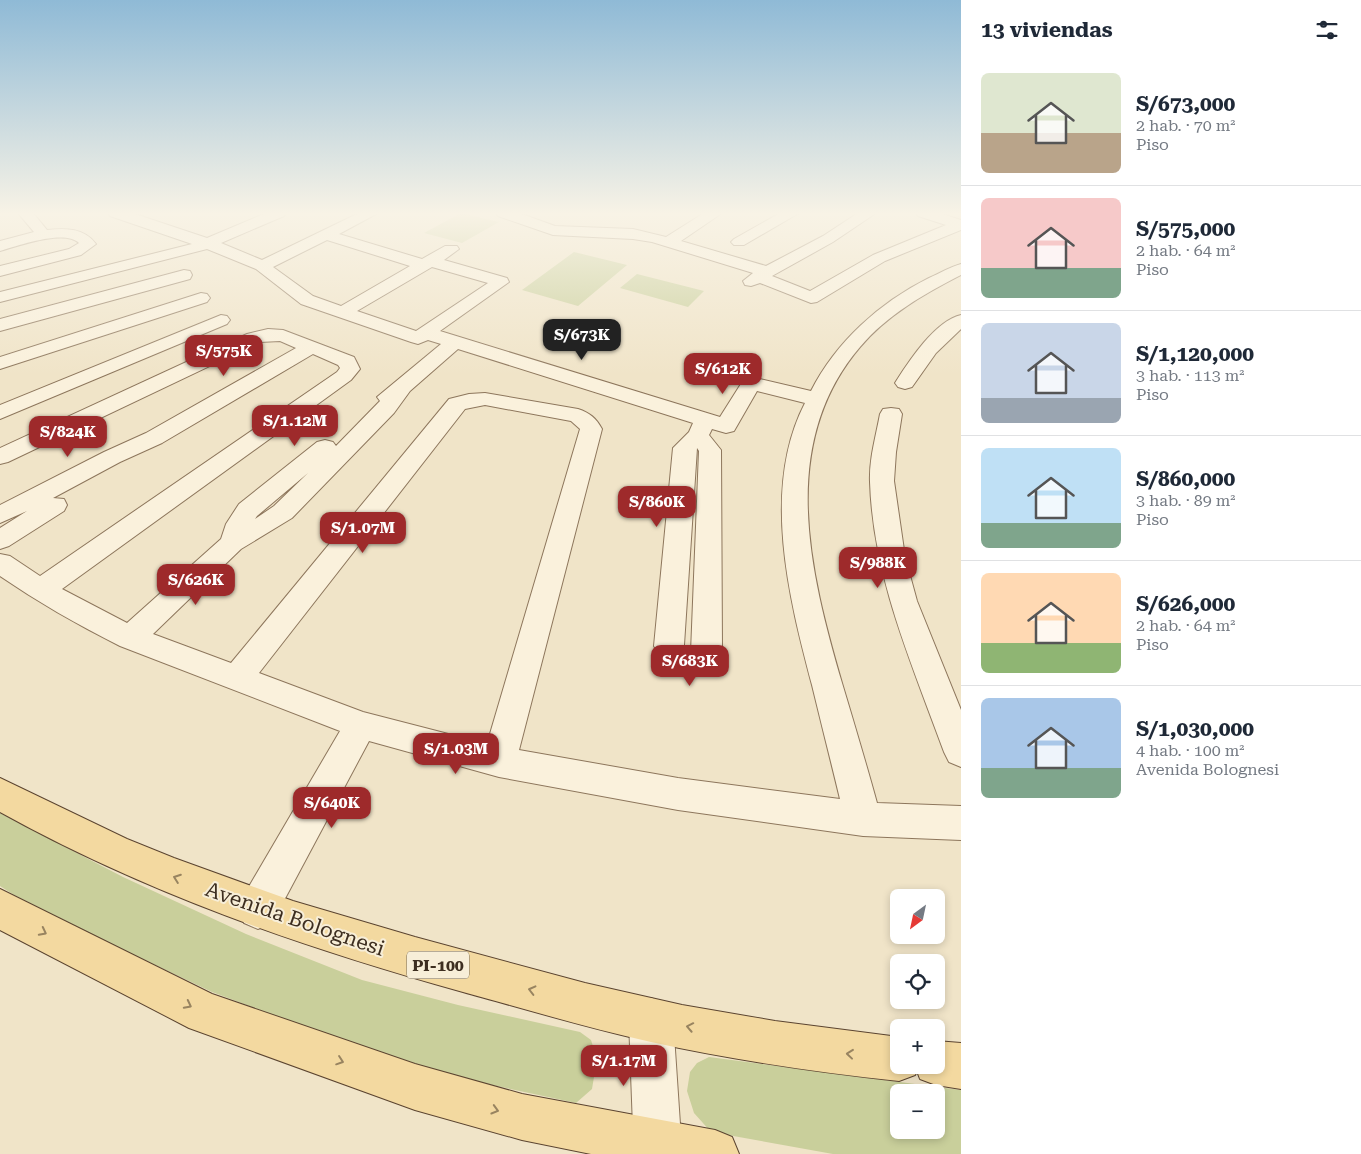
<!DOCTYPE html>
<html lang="es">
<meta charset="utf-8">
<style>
body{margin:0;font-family:"Roboto Serif",serif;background:#f6f6f7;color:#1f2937;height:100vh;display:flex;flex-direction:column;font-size:19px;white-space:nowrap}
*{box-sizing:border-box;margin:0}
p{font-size:16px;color:#747a83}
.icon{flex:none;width:28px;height:28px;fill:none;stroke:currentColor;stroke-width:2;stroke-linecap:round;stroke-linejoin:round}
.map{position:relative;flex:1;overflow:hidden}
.details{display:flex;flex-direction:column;background:#fff;width:400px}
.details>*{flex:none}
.needle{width:32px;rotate:213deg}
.controls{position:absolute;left:890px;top:889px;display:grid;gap:10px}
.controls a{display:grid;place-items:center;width:55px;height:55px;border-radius:8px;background:#fff;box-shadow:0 2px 8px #0003;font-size:25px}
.price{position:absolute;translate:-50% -42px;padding:0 11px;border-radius:10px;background:#9e2a2b;color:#fff;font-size:16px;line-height:32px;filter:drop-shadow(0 1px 2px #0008)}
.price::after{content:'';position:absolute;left:50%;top:30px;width:15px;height:11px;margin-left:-8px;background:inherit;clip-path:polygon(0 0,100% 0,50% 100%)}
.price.on{background:#222;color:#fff}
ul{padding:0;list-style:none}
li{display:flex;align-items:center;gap:15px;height:125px;padding:0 20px}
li+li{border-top:1px solid #e0e1e3}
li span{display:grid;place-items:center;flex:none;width:140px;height:100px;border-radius:8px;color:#555}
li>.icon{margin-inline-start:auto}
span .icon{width:60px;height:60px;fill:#fffc;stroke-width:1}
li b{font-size:21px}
h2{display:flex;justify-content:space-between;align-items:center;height:60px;padding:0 20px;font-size:21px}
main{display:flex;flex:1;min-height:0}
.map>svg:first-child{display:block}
.green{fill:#c9cf9b;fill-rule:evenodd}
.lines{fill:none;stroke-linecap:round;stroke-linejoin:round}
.minor-casing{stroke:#8d765c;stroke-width:2}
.major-casing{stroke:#5b4430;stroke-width:2}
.minor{fill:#faf1dc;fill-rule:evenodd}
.major{fill:#f3d9a0;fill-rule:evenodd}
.oneway{stroke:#988460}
.labels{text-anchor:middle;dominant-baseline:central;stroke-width:4;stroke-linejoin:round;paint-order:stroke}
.shield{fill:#f7eed8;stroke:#756857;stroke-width:1}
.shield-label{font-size:16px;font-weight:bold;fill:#3d2e20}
.near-street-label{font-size:21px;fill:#3d2e20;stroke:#f7eed8}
</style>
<main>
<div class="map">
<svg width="961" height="1154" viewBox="0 0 961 1154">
<rect width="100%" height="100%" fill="#f0e4c8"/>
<path class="green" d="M 461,213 L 499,222 L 462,243 L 424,233 Z
M 574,252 L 627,265 L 578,306 L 522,290 Z
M 637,274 L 704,291 L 688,307 L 620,288 Z
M 0,813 L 123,877 L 246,934 L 362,980 L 458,1005 L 580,1032 L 591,1040 L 597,1059 L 592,1089 L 576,1103 L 450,1076 L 342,1041 L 212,992 L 113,945 L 14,895 L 0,886 Z
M 709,1057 L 961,1090 L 961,1154 L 833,1154 L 711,1132 L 694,1113 L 687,1091 L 690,1072 L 697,1063 ZM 899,1092 L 936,1092 L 936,1130 L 899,1130 Z"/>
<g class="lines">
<g class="minor-casing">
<path id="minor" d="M 18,213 L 33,213 L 47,230 C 66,228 84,228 96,244 L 81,255 L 0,276 L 0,266 L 69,249 L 79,243 C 64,229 18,246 0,251 L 0,241 L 34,232 Z
M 108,213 L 132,213 L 207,238 L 266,213 L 286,213 L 284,216 L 221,243 L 262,260 L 359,213 L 378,213 L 339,234 L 422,259 L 445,246 L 457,246 L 459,249 L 444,260 L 507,278 L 509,282 L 440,331 L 720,417 L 744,379 L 751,377 L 811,391 C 836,342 879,303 929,278 C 940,273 950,267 961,264 L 961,275 C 924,294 887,315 860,347 C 777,444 810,573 842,683 C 854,723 866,763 877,803 L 961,806 L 961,840 L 863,836 L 678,810 L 499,777 L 369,741 L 272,923 L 258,929 L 244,923 L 238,909 L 244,895 L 340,731 L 120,646 C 78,625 38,602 0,576 L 0,554 L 10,556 L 40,576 L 337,372 L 340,368 L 338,365 L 313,354 L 162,443 L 120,462 L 53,498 L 64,499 L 67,505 L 64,511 L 9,546 L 0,549 L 0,528 L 27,511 L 0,523 L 0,505 L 104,452 L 146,433 L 296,348 L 280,341 L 260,342 L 8,462 L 0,464 L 0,448 L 247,334 L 268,329 L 283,330 L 354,357 L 360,369 L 351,380 L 62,589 L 127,623 L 221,539 L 226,524 L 239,504 L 317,442 L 325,440 L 333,442 L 336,446 L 378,403 L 380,401 L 377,397 L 441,344 L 428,340 L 418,344 L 411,342 L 301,304 L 256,269 L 207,249 L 0,302 L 0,292 L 192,244 L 110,216 ZM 327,240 L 410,266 L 341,306 L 313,296 L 273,267 ZM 432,267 L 488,283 L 416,331 L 357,311 ZM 458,349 L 693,423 L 689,432 L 673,448 L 654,646 L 666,667 L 690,677 L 713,668 L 722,649 L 721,450 L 709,435 L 712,429 L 726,433 L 734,431 L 757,391 L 805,403 C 761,488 789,598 812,685 C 821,723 831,761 840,799 L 678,778 L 519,750 L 602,429 C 596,418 590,413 578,409 L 485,393 L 469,394 L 449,399 L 231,663 L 153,634 L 241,549 L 292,518 L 394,413 L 410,391 ZM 485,405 L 571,421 L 580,429 L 487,744 L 363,712 L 259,673 L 465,409 ZM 697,448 L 699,451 L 691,652 L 684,645 ZM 308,473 L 274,506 L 255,519 L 257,516 Z
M 496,213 L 519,213 L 555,226 L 633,229 L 666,237 L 704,213 L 722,213 L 681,241 L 766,266 L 823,236 L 858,213 L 876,213 L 833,242 L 772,276 L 810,291 L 873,255 L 946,225 L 918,216 L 916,213 L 939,213 L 961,220 L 961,230 L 885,261 L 817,302 L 811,303 L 760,283 L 751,286 L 745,285 L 743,281 L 753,273 L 652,242 L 633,239 L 553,235 L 498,216 Z
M 780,213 L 799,213 L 744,245 L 734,245 L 731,242 L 734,239 Z
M 184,270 L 190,271 L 192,275 L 190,279 L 0,331 L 0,319 Z
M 201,293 L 207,294 L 210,298 L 207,302 L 0,369 L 0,357 Z
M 221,315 L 227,316 L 230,320 L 227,324 L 0,419 L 0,405 Z
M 961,315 L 961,329 L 936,353 L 912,387 L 905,389 L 898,387 L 895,383 C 909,361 935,321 961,315 Z
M 891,408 L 899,409 L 902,414 L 896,452 L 894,481 L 905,557 L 917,601 L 961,710 L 961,767 L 949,762 L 944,752 C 912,664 873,577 870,482 C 869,459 876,436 880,414 L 883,409 Z
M 651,998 L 666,1005 L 673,1020 L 682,1154 L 634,1154 L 629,1020 L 636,1005 Z"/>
</g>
<g class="major-casing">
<path id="major" d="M 0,778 L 127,839 L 174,858 L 293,901 L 415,937 L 585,983 L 682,1005 L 775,1021 L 899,1037 L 899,1065 L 936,1065 L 936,1041 L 961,1043 L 961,1089 L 936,1085 L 920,1079 L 917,1071 L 915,1075 L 899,1081 C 816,1072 733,1060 651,1042 C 588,1028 525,1009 463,992 C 302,947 146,893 0,812 Z
M 0,889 L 212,994 L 415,1064 L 522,1094 L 715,1130 L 732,1137 L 739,1154 L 591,1154 L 522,1140 L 415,1110 L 189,1028 L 0,930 Z"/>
</g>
<use href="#minor" class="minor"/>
<use href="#major" class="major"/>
</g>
<defs><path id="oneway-chevron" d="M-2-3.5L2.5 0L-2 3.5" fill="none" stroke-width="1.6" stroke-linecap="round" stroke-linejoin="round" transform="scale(1.25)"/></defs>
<g class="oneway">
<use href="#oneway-chevron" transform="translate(177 878) rotate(-160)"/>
<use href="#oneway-chevron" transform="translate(43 932) rotate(27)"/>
<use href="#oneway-chevron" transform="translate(532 990) rotate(-166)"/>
<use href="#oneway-chevron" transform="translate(188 1005) rotate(27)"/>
<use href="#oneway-chevron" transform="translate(690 1027) rotate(-169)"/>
<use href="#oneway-chevron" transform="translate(850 1054) rotate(-174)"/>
<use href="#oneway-chevron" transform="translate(340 1061) rotate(19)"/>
<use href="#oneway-chevron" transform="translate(495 1110) rotate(16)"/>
</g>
<linearGradient id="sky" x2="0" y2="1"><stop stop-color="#8fbad6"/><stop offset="0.57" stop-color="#f8f3e6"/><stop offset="1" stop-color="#f8f3e6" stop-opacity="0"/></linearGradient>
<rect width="961" height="375" fill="url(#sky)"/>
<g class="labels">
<rect class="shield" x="407" y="951.5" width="62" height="27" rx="4"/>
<g class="shield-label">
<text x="438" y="965">PI-100</text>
</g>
<g class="near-street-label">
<text transform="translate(295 919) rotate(19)">Avenida Bolognesi</text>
</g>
</g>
</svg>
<div class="controls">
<a><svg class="needle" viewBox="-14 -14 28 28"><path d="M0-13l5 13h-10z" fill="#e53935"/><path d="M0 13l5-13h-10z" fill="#747a83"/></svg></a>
<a><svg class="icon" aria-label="locate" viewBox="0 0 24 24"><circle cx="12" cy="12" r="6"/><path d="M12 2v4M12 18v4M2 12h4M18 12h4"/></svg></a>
<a>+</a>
<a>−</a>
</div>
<b class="price on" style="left:582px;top:361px">S/673K</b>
<b class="price" style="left:224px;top:377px">S/575K</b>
<b class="price" style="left:723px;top:395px">S/612K</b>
<b class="price" style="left:295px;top:447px">S/1.12M</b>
<b class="price" style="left:68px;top:458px">S/824K</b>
<b class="price" style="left:657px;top:528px">S/860K</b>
<b class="price" style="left:363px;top:554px">S/1.07M</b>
<b class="price" style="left:878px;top:589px">S/988K</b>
<b class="price" style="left:196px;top:606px">S/626K</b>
<b class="price" style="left:690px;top:687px">S/683K</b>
<b class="price" style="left:456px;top:775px">S/1.03M</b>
<b class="price" style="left:332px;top:829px">S/640K</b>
<b class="price" style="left:624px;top:1087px">S/1.17M</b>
</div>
<section class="details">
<h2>13 viviendas<svg class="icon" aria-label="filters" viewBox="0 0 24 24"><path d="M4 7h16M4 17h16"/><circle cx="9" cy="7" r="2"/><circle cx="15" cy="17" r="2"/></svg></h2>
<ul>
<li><span style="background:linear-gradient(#dfe7d0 60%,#b9a48a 0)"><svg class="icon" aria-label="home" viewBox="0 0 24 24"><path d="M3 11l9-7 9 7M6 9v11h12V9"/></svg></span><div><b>S/673,000</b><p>2 hab. · 70 m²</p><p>Piso</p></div></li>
<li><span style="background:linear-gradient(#f6c9c9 70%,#7fa58c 0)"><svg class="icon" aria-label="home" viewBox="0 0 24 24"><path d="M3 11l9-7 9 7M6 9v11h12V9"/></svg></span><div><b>S/575,000</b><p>2 hab. · 64 m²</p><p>Piso</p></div></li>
<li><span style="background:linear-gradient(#c9d6e8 75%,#9aa5b1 0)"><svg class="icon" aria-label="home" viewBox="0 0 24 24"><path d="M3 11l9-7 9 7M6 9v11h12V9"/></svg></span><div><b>S/1,120,000</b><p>3 hab. · 113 m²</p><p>Piso</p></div></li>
<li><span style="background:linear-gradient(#bfe0f5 75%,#7fa58c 0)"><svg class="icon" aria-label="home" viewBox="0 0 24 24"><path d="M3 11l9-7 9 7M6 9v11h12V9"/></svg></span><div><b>S/860,000</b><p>3 hab. · 89 m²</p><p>Piso</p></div></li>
<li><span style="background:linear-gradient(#ffd9b3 70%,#8fb573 0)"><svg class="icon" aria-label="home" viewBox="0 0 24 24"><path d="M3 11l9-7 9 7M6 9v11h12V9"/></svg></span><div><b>S/626,000</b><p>2 hab. · 64 m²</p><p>Piso</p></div></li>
<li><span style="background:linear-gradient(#a9c7e8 70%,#7fa58c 0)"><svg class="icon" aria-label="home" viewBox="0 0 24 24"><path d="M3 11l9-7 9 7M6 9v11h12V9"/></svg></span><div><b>S/1,030,000</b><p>4 hab. · 100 m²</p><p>Avenida Bolognesi</p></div></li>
</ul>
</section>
</main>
